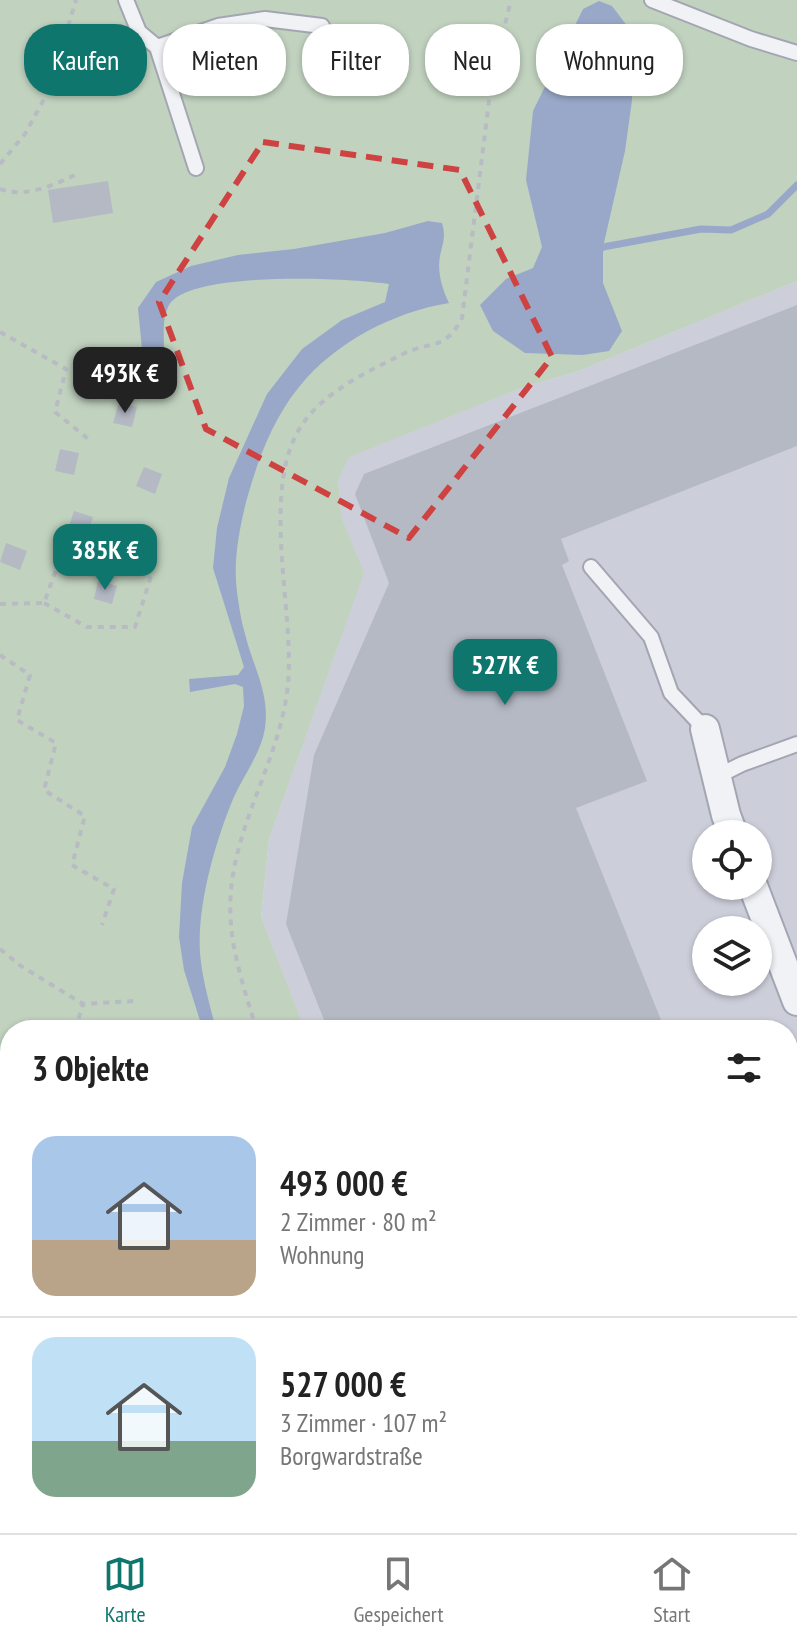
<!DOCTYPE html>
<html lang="de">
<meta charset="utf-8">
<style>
body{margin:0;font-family:"PT Sans Narrow",sans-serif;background:#f2f2f2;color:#222;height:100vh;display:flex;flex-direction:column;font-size:30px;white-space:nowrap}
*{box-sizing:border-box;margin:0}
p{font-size:26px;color:#767676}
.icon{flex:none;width:44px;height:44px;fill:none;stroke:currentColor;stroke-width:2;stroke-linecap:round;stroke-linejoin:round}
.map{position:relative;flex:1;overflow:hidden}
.sheet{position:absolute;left:0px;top:1020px;width:798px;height:514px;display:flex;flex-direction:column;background:#fff;border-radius:32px 32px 0 0;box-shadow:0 2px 6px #0004}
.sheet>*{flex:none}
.banner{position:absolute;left:24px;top:24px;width:750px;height:72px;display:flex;gap:16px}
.fabs{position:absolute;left:692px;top:820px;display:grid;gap:16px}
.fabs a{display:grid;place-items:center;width:80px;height:80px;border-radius:50%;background:#fff;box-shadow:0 2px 6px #0004;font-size:40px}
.price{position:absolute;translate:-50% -68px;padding:0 18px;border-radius:16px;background:#0f766e;color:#fff;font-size:26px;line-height:52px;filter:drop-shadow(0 2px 4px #0008)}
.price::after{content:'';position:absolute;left:50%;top:48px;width:24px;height:18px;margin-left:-12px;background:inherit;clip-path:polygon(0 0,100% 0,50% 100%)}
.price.on{background:#222;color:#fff}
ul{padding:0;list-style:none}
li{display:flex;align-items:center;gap:24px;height:200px;padding:0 32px}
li+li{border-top:2px solid #e0e0e0}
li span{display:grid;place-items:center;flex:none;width:224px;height:160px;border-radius:24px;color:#555}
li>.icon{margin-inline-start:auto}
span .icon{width:96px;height:96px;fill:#fffc;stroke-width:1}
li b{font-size:34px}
h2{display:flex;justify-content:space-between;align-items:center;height:96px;padding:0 32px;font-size:34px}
.pill{padding:0 28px;border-radius:32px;background:#fff;box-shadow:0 2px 6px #0004;font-size:28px;line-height:72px}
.pill.on{background:#0f766e;color:#fff}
.dock{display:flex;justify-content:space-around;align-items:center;height:112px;border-top:2px solid #e0e0e0;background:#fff;font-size:22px;color:#767676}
.dock a{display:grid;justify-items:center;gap:4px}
.dock .on{color:#0f766e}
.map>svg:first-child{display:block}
.built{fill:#cccfda;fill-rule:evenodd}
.green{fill:#c1d2bf}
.water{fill:#99a8c8}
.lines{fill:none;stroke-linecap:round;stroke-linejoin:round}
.stream{stroke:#99a8c8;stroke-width:7}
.building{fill:#b5b9c4}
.lane-casing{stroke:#a3a6b2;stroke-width:18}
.street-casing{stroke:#a3a6b2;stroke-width:32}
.path{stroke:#b8bbc3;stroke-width:4;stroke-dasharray:6 6;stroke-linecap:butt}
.lane{stroke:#f1f2f6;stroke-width:14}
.street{stroke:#f1f2f6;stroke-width:28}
.marked{fill:none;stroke:#ce4342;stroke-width:6;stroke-dasharray:16 10;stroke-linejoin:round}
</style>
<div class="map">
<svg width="797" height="1533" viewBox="0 0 797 1533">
<rect width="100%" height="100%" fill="#dee0e8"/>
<path class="built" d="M 797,281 L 797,1533 L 381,1533 L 384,1524 L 788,1524 L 788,1030 L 305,1030 L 261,918 L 269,839 L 363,574 L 342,518 L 338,481 L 349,456 L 526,386 L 576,372 ZM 706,834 L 758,834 L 758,886 L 706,886 ZM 706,930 L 758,930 L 758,982 L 706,982 Z"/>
<path class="green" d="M 0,0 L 797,0 L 797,281 L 576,372 L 526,386 L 349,457 L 338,481 L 342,518 L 364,573 L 269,839 L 261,917 L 305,1030 L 10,1030 L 10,1524 L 384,1524 L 381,1533 L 0,1533 Z"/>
<path class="water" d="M 599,1 L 612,6 L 631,31 L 632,100 L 625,151 L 603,247 L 603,283 L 622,331 L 609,351 L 583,355 L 525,353 L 493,331 L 480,305 L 506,279 L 533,268 L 542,247 L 526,180 L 533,111 L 583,9 Z
M 428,221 L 442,223 C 446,237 443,242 440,256 C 437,271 442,289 449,303 C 394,312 335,342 299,387 C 272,420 257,462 246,502 C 239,531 233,562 237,592 C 239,606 241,621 245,634 C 253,667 270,693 265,728 C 261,754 243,776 233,799 C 215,843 197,905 200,953 C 202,979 210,1005 216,1030 L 203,1030 L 184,970 L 179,937 L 182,883 L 192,827 L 225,767 L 237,734 L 244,706 L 243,687 L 235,684 L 190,692 L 189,679 L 238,675 L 244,667 L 213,568 L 217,528 L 229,478 L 267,394 L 302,349 L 342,320 L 385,302 L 389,284 C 351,278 189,270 169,305 C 159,324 167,351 163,372 C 162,380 159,388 157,395 L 146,390 L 138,308 L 156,282 L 191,266 L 238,255 L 294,249 L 385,233 Z"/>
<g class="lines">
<path class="stream" d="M 598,251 L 603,247 L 701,229 L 731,230 L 768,214 L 797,185"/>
</g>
<path class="building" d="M 108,181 L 113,213 L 53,223 L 48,190 Z
M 797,305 L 797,446 L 561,539 L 569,561 L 562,565 L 647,781 L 576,808 L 665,1030 L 328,1030 L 286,924 L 314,755 L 389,583 L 355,494 L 364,474 Z
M 119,402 L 137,407 L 132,427 L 113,423 Z
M 60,449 L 79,453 L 74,475 L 55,471 Z
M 144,467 L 162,474 L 155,494 L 136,486 Z
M 74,511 L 93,517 L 86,538 L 67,532 Z
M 6,543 L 27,551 L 20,570 L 0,562 Z
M 98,581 L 117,586 L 112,604 L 94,599 Z"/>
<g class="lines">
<g class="lane-casing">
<path id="lane" d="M 126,0 L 139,32 L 157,47 L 218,26 L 265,19 L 322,26
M 652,0 L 751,39 L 797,53
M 157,47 L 196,168
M 591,567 L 651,637 L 671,693 L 705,729
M 716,777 L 742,764 L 797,744
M 788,1236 L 797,1232
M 514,1524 L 543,1533
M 423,1533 L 426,1524"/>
</g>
<g class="street-casing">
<path id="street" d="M 705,729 L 726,815 L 733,834
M 753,886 L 797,1001"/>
</g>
<path class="path" d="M 0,164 L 25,134 L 49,90 L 76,0
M 0,189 C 25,198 52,186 75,175
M 0,332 L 66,369 L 55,412 L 92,442
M 44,603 L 87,627 L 135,627 L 152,573
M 0,604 L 44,603 L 63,550
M 0,655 L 30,675 L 17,720 L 56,743 L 44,790 L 85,816 L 72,865 L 114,889 L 102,925
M 0,949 L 21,966 L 83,1004 L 134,1001
M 75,1030 L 83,1004
M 257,1030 C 247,999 233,956 231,924 C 223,838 280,767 288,684 C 295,610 258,484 304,422 C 327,390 369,371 403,354 C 432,340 445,351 462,318 L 492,77 L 511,0
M 0,1285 L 10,1252
M 0,1446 L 6,1424 L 10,1425
M 0,1472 L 10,1479
M 23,1533 L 26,1524
M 325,1533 L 329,1524"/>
<use href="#lane" class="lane"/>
<use href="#street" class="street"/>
</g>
<path class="marked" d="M 263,142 L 460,170 L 552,357 L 409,538 L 206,429 L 159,302 Z"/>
</svg>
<div class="fabs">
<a><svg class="icon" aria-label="locate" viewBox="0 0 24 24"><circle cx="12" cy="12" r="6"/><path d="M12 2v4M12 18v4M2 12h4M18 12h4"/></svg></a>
<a><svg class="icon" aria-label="layers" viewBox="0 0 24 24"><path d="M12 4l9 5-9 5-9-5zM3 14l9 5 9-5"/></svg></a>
</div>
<b class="price on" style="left:125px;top:415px">493K €</b>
<b class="price" style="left:105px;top:592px">385K €</b>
<b class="price" style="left:505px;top:707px">527K €</b>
<div class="banner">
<a class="pill on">Kaufen</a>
<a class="pill">Mieten</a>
<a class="pill">Filter</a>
<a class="pill">Neu</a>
<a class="pill">Wohnung</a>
</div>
<section class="sheet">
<h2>3 Objekte<svg class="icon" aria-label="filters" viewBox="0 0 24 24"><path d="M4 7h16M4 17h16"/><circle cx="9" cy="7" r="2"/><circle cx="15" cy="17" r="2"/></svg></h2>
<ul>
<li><span style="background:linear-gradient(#a9c7e8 65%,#b9a48a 0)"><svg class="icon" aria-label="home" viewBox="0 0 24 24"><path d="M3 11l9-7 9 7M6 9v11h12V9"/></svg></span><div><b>493 000 €</b><p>2 Zimmer · 80 m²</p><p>Wohnung</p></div></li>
<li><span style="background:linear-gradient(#bfe0f5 65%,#7fa58c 0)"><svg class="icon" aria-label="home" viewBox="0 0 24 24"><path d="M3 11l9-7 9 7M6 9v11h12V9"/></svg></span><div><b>527 000 €</b><p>3 Zimmer · 107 m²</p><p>Borgwardstraße</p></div></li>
</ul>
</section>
</div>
<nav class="dock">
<a class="on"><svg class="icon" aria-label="map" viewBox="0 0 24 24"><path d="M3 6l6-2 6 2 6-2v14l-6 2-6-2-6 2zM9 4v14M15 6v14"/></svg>Karte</a>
<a><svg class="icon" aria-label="saved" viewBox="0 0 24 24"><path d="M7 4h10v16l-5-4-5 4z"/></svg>Gespeichert</a>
<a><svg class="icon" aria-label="home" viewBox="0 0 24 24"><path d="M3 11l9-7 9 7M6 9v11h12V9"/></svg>Start</a>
</nav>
